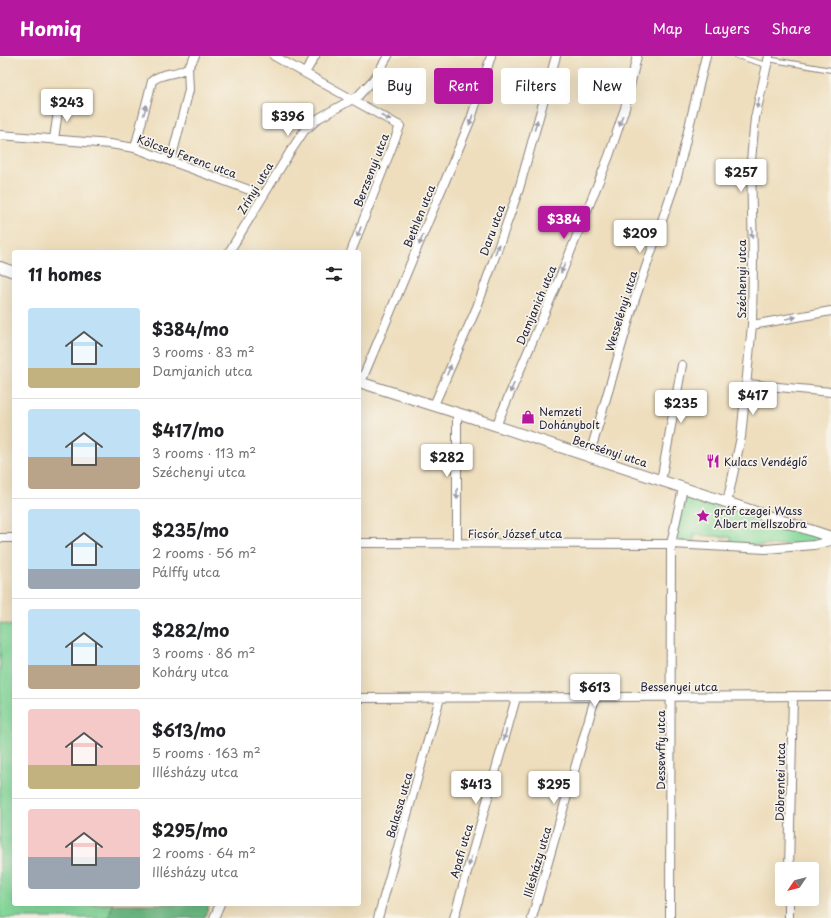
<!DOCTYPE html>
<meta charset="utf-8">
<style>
body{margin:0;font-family:"Playpen Sans",sans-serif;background:#f2f2f2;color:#202124;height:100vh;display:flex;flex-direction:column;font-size:15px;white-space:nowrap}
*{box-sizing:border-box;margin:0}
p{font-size:13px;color:#757577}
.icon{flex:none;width:22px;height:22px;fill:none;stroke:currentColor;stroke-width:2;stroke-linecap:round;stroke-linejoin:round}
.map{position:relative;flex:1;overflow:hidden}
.panel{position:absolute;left:12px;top:194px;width:349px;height:656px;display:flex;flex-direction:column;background:#fff;border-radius:4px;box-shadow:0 4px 16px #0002}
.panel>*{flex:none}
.top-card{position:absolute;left:373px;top:12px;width:380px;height:36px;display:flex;gap:8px}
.needle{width:26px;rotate:235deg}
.controls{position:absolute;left:775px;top:806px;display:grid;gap:8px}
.controls a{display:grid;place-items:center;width:44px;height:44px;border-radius:4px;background:#fff;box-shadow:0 4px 16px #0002;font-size:20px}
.price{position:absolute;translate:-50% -34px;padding:0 9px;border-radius:4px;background:#fff;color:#222;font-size:13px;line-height:26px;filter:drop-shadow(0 1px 2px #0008)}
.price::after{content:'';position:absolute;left:50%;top:24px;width:12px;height:9px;margin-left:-6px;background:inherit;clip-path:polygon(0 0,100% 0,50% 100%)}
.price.active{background:#b5179e;color:#fff}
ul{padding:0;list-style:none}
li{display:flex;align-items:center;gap:12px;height:100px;padding:0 16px}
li+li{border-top:1px solid #e0e0e0}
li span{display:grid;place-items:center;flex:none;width:112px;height:80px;border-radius:4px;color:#555}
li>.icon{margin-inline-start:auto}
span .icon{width:48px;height:48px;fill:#fffc;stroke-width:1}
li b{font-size:17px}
h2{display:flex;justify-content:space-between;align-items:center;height:48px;padding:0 16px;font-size:17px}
.tag{padding:0 14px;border-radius:4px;background:#fff;box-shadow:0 4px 16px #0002;font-size:14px;line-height:36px}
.tag.active{background:#b5179e;color:#fff}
header{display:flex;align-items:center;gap:24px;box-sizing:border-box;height:56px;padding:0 20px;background:#b5179e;color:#fff}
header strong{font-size:19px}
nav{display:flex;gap:22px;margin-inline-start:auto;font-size:14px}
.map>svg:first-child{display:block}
.green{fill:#85d99b;stroke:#547e6b}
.forest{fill:#6cb983;stroke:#476e5f}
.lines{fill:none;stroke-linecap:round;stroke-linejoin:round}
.service-casing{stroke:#88807c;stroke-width:6}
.minor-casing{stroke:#88807c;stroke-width:10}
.tertiary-casing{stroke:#88807c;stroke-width:12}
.service{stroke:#fff;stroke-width:4}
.minor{stroke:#fff;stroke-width:8}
.tertiary{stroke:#fff;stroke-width:10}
.oneway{fill:#9c9ca7}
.labels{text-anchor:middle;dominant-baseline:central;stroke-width:3.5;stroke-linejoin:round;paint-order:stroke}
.street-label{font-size:11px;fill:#22223b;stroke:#f7f3e8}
.poi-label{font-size:11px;fill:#22223b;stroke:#f7f3e8;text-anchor:start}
</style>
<header>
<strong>Homiq</strong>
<nav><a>Map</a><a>Layers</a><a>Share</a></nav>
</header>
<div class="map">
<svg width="831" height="862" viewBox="0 0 831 862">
<rect width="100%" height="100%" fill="#f7f3e8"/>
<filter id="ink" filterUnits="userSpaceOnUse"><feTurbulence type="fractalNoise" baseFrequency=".025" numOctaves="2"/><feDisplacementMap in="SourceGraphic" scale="8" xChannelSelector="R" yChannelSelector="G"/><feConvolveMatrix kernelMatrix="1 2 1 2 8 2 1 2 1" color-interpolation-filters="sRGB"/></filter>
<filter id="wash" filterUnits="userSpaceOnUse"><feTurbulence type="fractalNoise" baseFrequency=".012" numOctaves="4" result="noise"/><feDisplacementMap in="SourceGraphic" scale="16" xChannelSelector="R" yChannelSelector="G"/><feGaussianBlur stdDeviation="0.9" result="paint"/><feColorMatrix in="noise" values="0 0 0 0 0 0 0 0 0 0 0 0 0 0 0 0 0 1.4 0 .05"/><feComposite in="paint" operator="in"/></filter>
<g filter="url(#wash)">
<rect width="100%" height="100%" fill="#eedebd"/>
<path class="green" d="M 684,432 L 831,481 L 824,487 L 730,491 L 731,481 L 694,479 L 694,489 L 672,488 Z
M 0,567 L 14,570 L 14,848 L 112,848 L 109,862 L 0,862 Z"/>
<path class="forest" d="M 112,848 L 210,848 L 204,862 L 109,862 Z"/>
</g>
<g filter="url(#ink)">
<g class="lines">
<g class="service-casing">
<path id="service" d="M 737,0 L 766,9
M 768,3 L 831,14"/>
</g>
<g class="minor-casing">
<path id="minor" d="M 274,0 L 400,70 L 351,196
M 305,17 L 315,0
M 0,79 L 110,88 L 135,92 L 263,139
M 54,83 L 59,48
M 135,92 L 152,25 C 163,15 177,20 188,11 C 191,9 193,3 195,0
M 171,104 L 189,34 L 188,11
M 229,196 L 290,96 L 304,75 L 319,62 L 358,40 L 374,23 L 388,0
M 752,269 L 831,255
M 361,326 L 471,63 L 491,0
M 747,328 L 831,336
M 434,349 L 477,251 L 519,133 L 556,0
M 496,370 L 563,214 L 609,100 L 625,52 L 637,0
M 589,401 L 635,243 L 677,121 L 706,0
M 661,425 L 682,309
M 727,447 L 741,381 L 752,269 L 753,204 L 751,105 L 755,62 L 769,0
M 0,482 L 14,482
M 359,487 L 671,488 L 766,493 L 814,489 L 831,485
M 457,487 L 457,357
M 359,642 L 831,640
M 789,813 L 793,640
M 214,862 L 220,848
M 378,862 L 440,642
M 454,862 L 516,642
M 532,862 L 595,642
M 670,862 L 671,488 L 683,432
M 789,862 L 789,843"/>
</g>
<g class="tertiary-casing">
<path id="tertiary" d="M 0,211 L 14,216
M 359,326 L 470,361 L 831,481"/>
</g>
<use href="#service" class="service"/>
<use href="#minor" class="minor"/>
<use href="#tertiary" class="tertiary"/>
</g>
<defs><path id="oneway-solid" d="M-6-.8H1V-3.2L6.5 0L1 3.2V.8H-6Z"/></defs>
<g class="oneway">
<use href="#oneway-solid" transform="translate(758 47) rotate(102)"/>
<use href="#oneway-solid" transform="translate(145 54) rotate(-76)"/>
<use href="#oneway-solid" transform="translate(386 62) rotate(28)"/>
<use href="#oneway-solid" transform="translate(471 64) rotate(110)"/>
<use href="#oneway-solid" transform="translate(621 65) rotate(108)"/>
<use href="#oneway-solid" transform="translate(536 69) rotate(-74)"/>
<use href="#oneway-solid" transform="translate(359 176) rotate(111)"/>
<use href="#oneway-solid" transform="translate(752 177) rotate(88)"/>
<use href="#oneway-solid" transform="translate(421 184) rotate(112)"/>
<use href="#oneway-solid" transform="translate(497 193) rotate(-70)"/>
<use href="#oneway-solid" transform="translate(563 212) rotate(113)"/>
<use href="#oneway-solid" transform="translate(791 262) rotate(-10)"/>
<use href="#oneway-solid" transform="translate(449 314) rotate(-67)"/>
<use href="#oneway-solid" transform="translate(512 332) rotate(113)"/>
<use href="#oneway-solid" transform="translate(457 438) rotate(90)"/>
<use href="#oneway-solid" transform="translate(505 679) rotate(106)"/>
<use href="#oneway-solid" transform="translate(470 805) rotate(106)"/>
</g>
</g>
<defs>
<g id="shop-bare" transform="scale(1.08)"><path d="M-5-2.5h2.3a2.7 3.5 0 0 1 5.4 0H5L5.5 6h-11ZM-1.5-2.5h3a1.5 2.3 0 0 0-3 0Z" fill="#b5179e" stroke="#f7f3e8" stroke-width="2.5" paint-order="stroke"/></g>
<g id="restaurant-bare" transform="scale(1.08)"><path d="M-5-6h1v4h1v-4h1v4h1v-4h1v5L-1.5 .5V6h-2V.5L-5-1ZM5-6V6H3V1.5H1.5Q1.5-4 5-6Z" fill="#b5179e" stroke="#f7f3e8" stroke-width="2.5" paint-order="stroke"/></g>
<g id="sight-bare" transform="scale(1.08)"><path d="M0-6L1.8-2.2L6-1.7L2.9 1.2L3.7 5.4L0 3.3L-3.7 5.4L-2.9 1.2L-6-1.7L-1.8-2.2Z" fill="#b5179e" stroke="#f7f3e8" stroke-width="2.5" paint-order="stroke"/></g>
</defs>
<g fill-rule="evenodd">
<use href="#shop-bare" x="528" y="361"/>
<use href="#restaurant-bare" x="713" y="405"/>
<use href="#sight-bare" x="703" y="460"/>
</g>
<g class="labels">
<g class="street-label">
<text transform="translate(187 100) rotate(20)">Kölcsey Ferenc utca</text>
<text transform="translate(371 114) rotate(-69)">Berzsenyi utca</text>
<text transform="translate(255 132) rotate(-59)">Zrínyi utca</text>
<text transform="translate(419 160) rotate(-68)">Bethlen utca</text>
<text transform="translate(492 174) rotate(-70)">Daru utca</text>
<text transform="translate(741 223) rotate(-90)">Széchenyi utca</text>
<text transform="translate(536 249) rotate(-67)">Damjanich utca</text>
<text transform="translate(621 255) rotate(-73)">Wesselényi utca</text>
<text transform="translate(610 395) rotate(18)">Bercsényi utca</text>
<text x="515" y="477">Ficsór József utca</text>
<text x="679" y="630">Bessenyei utca</text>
<text transform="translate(660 694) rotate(-90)">Dessewffy utca</text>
<text transform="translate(780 726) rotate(-89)">Döbrentei utca</text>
<text transform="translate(399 749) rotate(-74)">Balassa utca</text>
<text transform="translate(461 795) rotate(-74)">Apafi utca</text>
<text transform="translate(537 806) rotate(-74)">Illésházy utca</text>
</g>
<g class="poi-label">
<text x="539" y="355">Nemzeti<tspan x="539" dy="13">Dohánybolt</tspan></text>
<text x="724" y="405">Kulacs Vendéglő</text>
<text x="714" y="454">gróf czegei Wass<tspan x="714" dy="13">Albert mellszobra</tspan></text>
</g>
</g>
</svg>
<div class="controls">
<a><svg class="needle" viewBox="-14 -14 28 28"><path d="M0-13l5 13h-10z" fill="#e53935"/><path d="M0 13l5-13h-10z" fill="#757577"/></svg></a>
</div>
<b class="price" style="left:67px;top:67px">$243</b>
<b class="price" style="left:288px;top:81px">$396</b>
<b class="price" style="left:741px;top:137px">$257</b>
<b class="price active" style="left:564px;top:184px">$384</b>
<b class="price" style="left:640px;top:198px">$209</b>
<b class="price" style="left:753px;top:360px">$417</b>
<b class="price" style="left:681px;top:368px">$235</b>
<b class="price" style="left:447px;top:422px">$282</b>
<b class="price" style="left:595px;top:652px">$613</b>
<b class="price" style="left:476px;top:749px">$413</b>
<b class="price" style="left:554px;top:749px">$295</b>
<div class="top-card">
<a class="tag">Buy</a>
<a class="tag active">Rent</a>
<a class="tag">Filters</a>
<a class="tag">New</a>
</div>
<section class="panel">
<h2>11 homes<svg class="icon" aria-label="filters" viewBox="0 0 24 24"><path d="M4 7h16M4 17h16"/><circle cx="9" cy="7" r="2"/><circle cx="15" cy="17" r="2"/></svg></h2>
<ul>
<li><span style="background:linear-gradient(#bfe0f5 75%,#c2b280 0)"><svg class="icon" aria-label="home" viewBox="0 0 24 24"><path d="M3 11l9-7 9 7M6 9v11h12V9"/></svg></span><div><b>$384/mo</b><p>3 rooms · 83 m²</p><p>Damjanich utca</p></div></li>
<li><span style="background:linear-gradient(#bfe0f5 60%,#b9a48a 0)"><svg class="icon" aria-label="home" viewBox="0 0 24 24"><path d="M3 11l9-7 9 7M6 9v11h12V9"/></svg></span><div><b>$417/mo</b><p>3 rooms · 113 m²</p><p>Széchenyi utca</p></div></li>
<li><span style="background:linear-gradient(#bfe0f5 75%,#9aa5b1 0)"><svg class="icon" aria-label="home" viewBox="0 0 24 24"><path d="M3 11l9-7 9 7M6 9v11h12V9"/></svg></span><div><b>$235/mo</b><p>2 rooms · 56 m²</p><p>Pálffy utca</p></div></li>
<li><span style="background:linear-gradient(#bfe0f5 70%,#b9a48a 0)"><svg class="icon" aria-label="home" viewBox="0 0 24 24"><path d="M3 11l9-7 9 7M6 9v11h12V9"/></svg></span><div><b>$282/mo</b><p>3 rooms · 86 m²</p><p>Koháry utca</p></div></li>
<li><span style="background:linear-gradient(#f6c9c9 70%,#c2b280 0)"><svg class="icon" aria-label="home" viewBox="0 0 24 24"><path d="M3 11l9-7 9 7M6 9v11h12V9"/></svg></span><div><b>$613/mo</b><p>5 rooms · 163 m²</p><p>Illésházy utca</p></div></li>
<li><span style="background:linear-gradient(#f6c9c9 60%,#9aa5b1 0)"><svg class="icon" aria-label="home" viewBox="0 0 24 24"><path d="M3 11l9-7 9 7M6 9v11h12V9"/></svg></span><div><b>$295/mo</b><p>2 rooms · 64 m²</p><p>Illésházy utca</p></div></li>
</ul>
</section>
</div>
